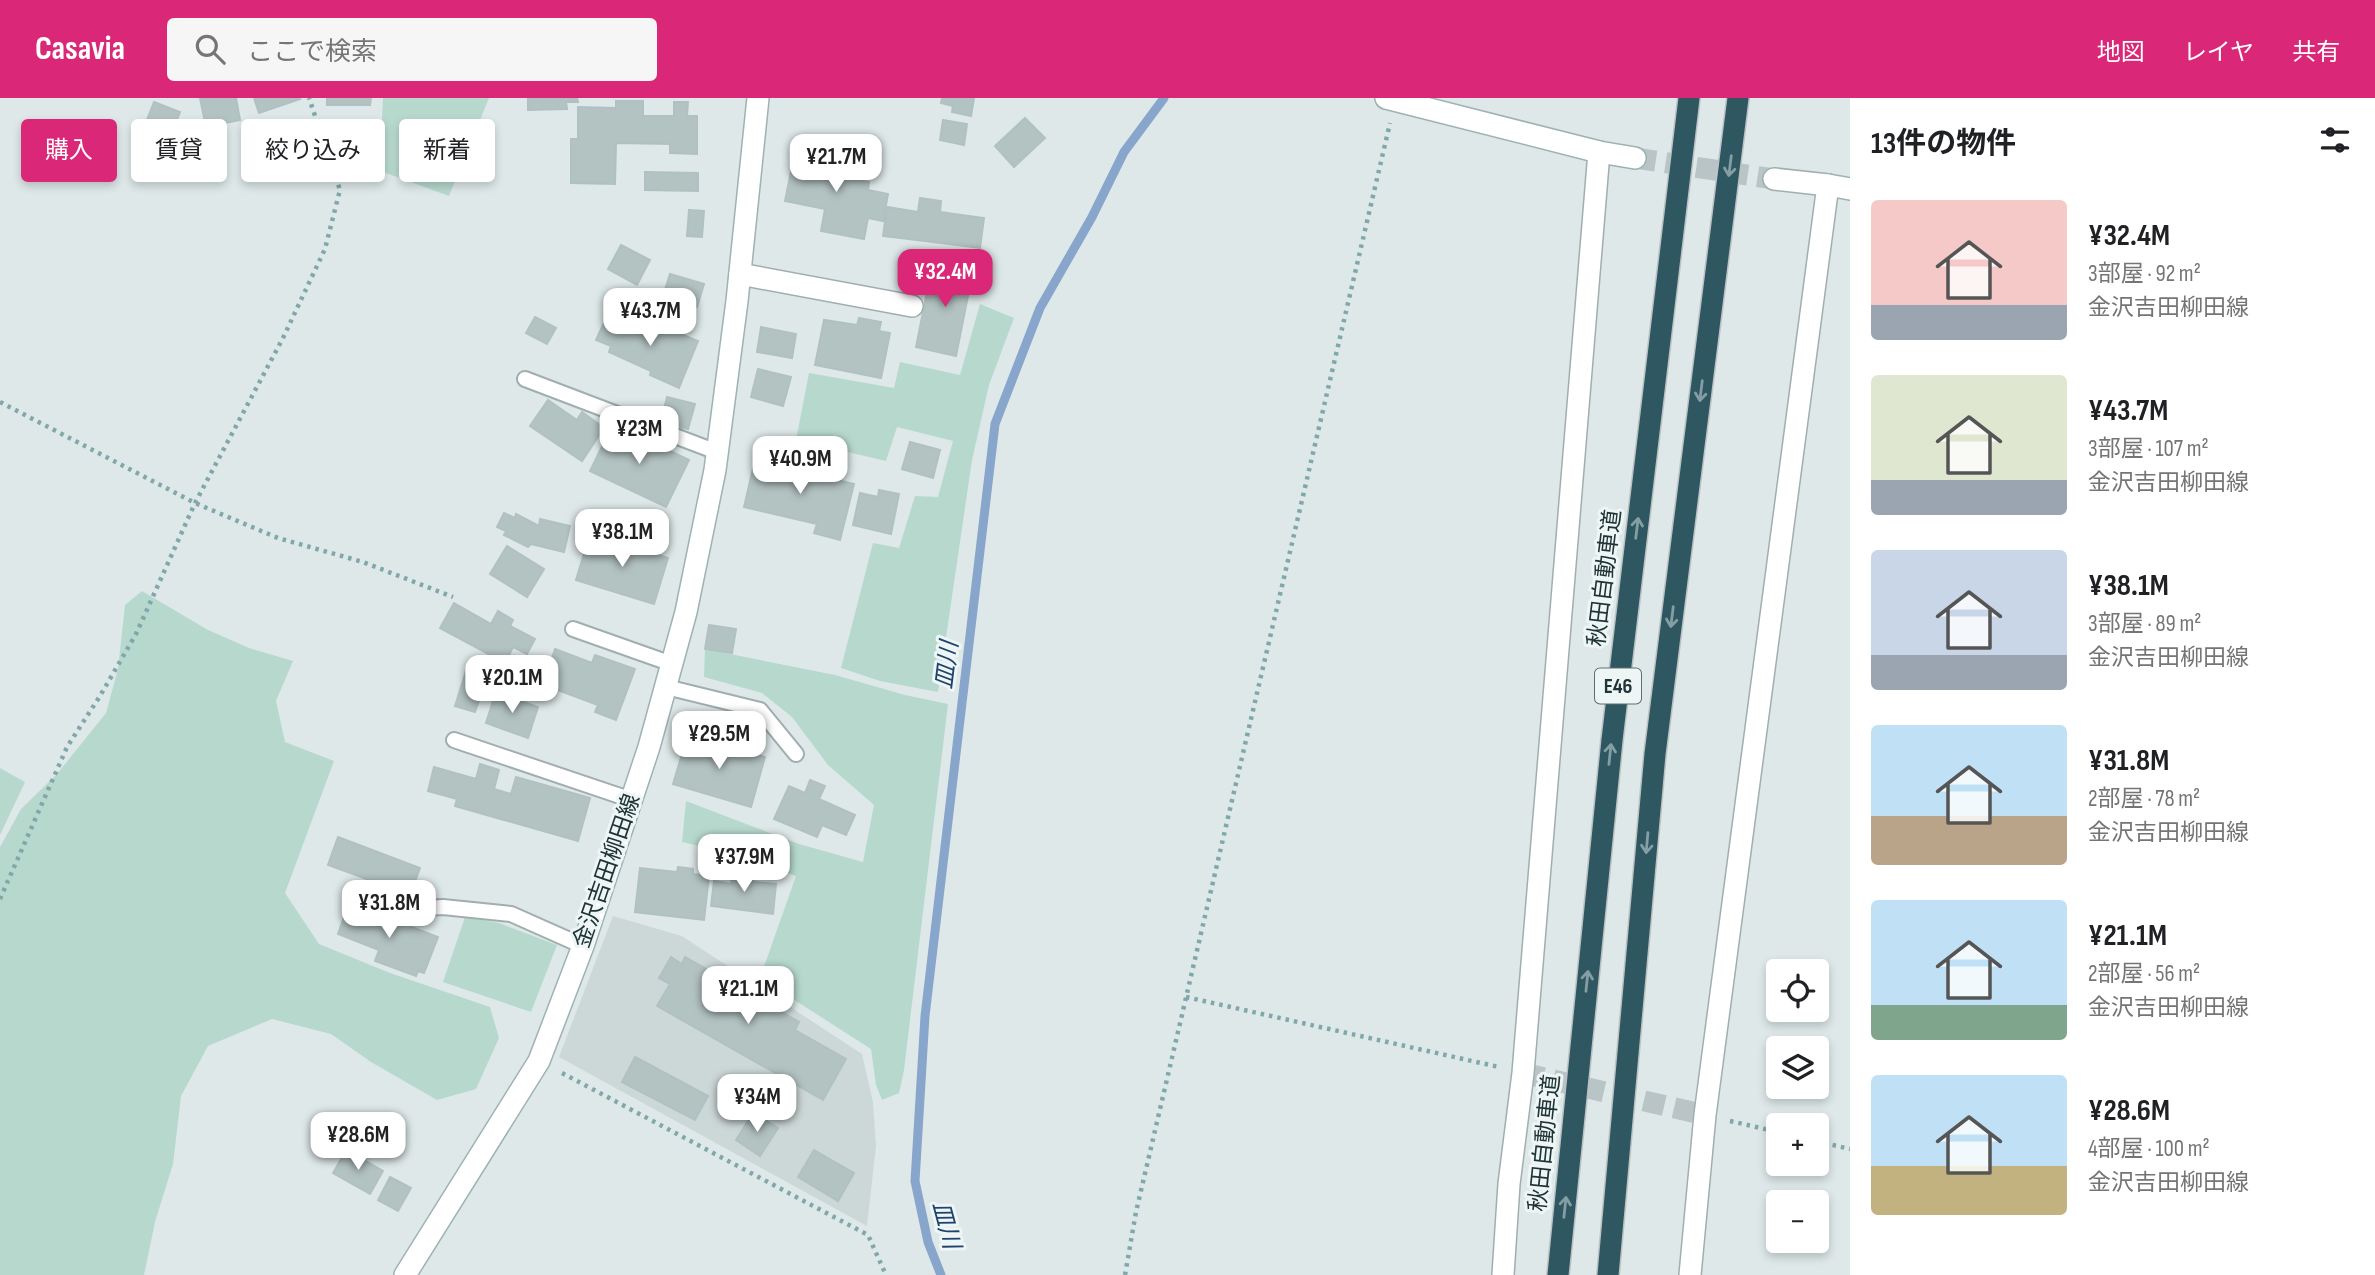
<!DOCTYPE html>
<html lang="ja">
<meta charset="utf-8">
<style>
body{margin:0;font-family:"Sofia Sans Condensed","Noto Sans JP",sans-serif;background:#f6f6f6;color:#202124;height:100vh;display:flex;flex-direction:column;font-size:26px;white-space:nowrap}
*{box-sizing:border-box;margin:0}
p{font-size:23px;color:#757577}
.icon{flex:none;width:38px;height:38px;fill:none;stroke:currentColor;stroke-width:2;stroke-linecap:round;stroke-linejoin:round}
.map{position:relative;flex:1;overflow:hidden}
.panel{display:flex;flex-direction:column;background:#fff;width:525px}
.panel>*{flex:none}
.hud{position:absolute;left:21px;top:21px;width:665px;height:63px;display:flex;gap:14px}
.fabs{position:absolute;left:1766px;top:861px;display:grid;gap:14px}
.fabs a{display:grid;place-items:center;width:63px;height:63px;border-radius:7px;background:#fff;box-shadow:0 4px 10px #0003;font-size:35px}
.price{position:absolute;translate:-50% -60px;padding:0 16px;border-radius:14px;background:#fff;color:#222;font-size:23px;line-height:46px;filter:drop-shadow(0 2px 4px #0008)}
.price::after{content:'';position:absolute;left:50%;top:42px;width:21px;height:16px;margin-left:-10px;background:inherit;clip-path:polygon(0 0,100% 0,50% 100%)}
.price.selected{background:#db2777;color:#fff}
ul{padding:0;list-style:none}
li{display:flex;align-items:center;gap:21px;height:175px;padding:0 21px}
li span{display:grid;place-items:center;flex:none;width:196px;height:140px;border-radius:7px;color:#555}
li>.icon{margin-inline-start:auto}
span .icon{width:84px;height:84px;fill:#fffc;stroke-width:1}
li b{font-size:30px}
h2{display:flex;justify-content:space-between;align-items:center;height:84px;padding:0 21px;font-size:30px}
.pill{padding:0 24px;border-radius:7px;background:#fff;box-shadow:0 4px 10px #0003;font-size:24px;line-height:63px}
.pill.selected{background:#db2777;color:#fff}
header{display:flex;align-items:center;gap:42px;box-sizing:border-box;height:98px;padding:0 35px;background:#db2777;color:#fff}
header strong{font-size:33px}
nav{display:flex;gap:38px;margin-inline-start:auto;font-size:24px}
.search{width:490px;height:63px;background:#f6f6f6;display:flex;align-items:center;gap:18px;box-sizing:border-box;padding:0 24px;border-radius:7px;color:#757577;font-size:26px}
main{display:flex;flex:1;min-height:0}
.map>svg:first-child{display:block}
.built{fill:#ccd8d7}
.green{fill:#b7d9cd}
.lines{fill:none;stroke-linecap:round;stroke-linejoin:round}
.stream{stroke:#88a6cb;stroke-width:9}
.building{fill:#b3c3c2;stroke:#b1c1c1;stroke-width:2}
.street-tunnel{stroke:#b8c4c5;stroke-width:21;stroke-dasharray:21 10;stroke-linecap:butt}
.secondary-tunnel{stroke:#b8c4c5;stroke-width:21;stroke-dasharray:21 10;stroke-linecap:butt}
.lane-casing{stroke:#a1aeaf;stroke-width:18}
.street-casing{stroke:#a1aeaf;stroke-width:24}
.secondary-casing{stroke:#9eb2b3;stroke-width:24}
.highway-casing{stroke:#bcc2c3;stroke-width:24}
.path{stroke:#80a7aa;stroke-width:4.5;stroke-dasharray:3.5 5;stroke-linecap:butt}
.lane{stroke:#fff;stroke-width:14}
.street{stroke:#fff;stroke-width:21}
.secondary{stroke:#fff;stroke-width:21}
.highway{stroke:#2e5761;stroke-width:21}
.oneway{stroke:#849ea4}
.labels{text-anchor:middle;dominant-baseline:central;stroke-width:6;stroke-linejoin:round;paint-order:stroke}
.shield{fill:#edf5f5;stroke:#5e6e70;stroke-width:2}
.shield-label{font-size:21px;font-weight:bold;fill:#203437}
.street-label{font-size:23px;fill:#203437;stroke:#edf5f5}
.water-label{font-size:24px;font-style:italic;fill:#1f426e;stroke:#edf5f5}
</style>
<header>
<strong>Casavia</strong>
<div class="search"><svg class="icon" aria-label="search" viewBox="0 0 24 24"><circle cx="10" cy="10" r="6"/><path d="M15 15l6 6"/></svg>ここで検索</div>
<nav><a>地図</a><a>レイヤ</a><a>共有</a></nav>
</header>
<main>
<div class="map">
<svg width="1850" height="1177" viewBox="0 0 1850 1177">
<rect width="100%" height="100%" fill="#dee8e8"/>
<path class="built" d="M 613,818 L 682,838 L 862,956 L 873,1004 L 876,1048 L 867,1128 L 559,959 Z"/>
<path class="green" d="M 383,0 L 489,0 L 449,98 L 342,59 L 332,23 L 382,22 Z
M 980,206 L 1014,220 L 989,287 L 972,362 L 938,594 L 880,583 L 841,570 L 873,445 L 899,450 L 915,398 L 938,399 L 953,343 L 897,329 L 886,363 L 796,342 L 809,275 L 894,290 L 900,264 L 960,277 Z
M 142,493 L 208,532 L 249,550 L 293,563 L 276,603 L 285,644 L 334,663 L 285,795 L 319,846 L 390,875 L 490,909 L 499,940 L 476,991 L 437,1002 L 371,964 L 331,936 L 272,921 L 208,948 L 181,998 L 173,1066 L 155,1124 L 144,1177 L 0,1177 L 0,749 L 21,711 L 57,676 L 106,615 L 118,571 L 125,507 Z
M 705,551 L 835,577 L 905,597 L 948,606 L 904,972 L 899,995 L 882,1002 L 876,987 L 871,951 L 760,880 L 796,778 L 739,757 L 682,744 L 686,703 L 799,746 L 863,764 L 874,707 L 828,667 L 792,619 L 762,595 L 704,579 Z
M 0,670 L 25,684 L 0,737 Z
M 465,819 L 499,825 L 557,847 L 531,914 L 443,884 Z"/>
<g class="lines">
<path class="stream" d="M 941,1177 L 928,1144 L 915,1083 L 925,918 L 995,326 L 1040,210 L 1092,119 L 1124,54 L 1164,0"/>
</g>
<path class="building" d="M 200,0 L 236,0 L 240,22 L 206,29 Z
M 254,0 L 299,0 L 300,1 L 259,15 Z
M 327,0 L 371,0 L 370,7 L 327,7 Z
M 528,0 L 577,0 L 578,4 L 566,4 L 567,11 L 528,12 Z
M 942,0 L 974,0 L 971,18 L 952,14 L 953,8 L 941,5 Z
M 616,3 L 643,3 L 643,18 L 674,18 L 674,4 L 688,4 L 687,18 L 697,18 L 697,56 L 670,55 L 670,46 L 616,45 L 615,86 L 571,85 L 571,41 L 578,41 L 578,9 L 616,10 Z
M 154,4 L 180,14 L 161,63 L 135,53 Z
M 1025,20 L 1045,40 L 1014,69 L 995,48 Z
M 308,22 L 323,78 L 312,81 L 309,66 L 289,71 L 278,30 Z
M 943,22 L 967,26 L 964,47 L 940,42 Z
M 835,50 L 852,54 L 849,70 L 859,72 L 857,82 L 869,84 L 868,92 L 888,96 L 883,123 L 868,120 L 864,141 L 821,133 L 825,111 L 785,103 L 794,59 L 832,67 Z
M 645,74 L 698,75 L 698,93 L 645,92 Z
M 920,100 L 941,103 L 940,114 L 984,120 L 980,150 L 883,138 L 887,109 L 918,114 Z
M 689,112 L 704,113 L 702,139 L 687,138 Z
M 621,147 L 650,162 L 637,187 L 608,171 Z
M 933,164 L 973,173 L 956,258 L 916,249 Z
M 670,176 L 704,186 L 697,209 L 663,198 Z
M 607,218 L 621,224 L 623,220 L 655,233 L 657,226 L 698,243 L 679,290 L 650,277 L 651,273 L 609,254 L 611,248 L 596,242 Z
M 535,219 L 556,230 L 547,246 L 526,235 Z
M 859,220 L 881,224 L 879,233 L 890,235 L 881,280 L 815,267 L 824,222 L 857,227 Z
M 761,229 L 796,236 L 792,260 L 757,254 Z
M 758,271 L 791,279 L 783,308 L 751,299 Z
M 667,299 L 695,306 L 688,331 L 661,324 Z
M 548,302 L 577,322 L 582,314 L 604,330 L 582,363 L 530,328 Z
M 613,326 L 689,362 L 666,409 L 590,373 Z
M 910,344 L 940,352 L 933,380 L 902,371 Z
M 782,359 L 798,363 L 795,372 L 854,386 L 840,442 L 814,435 L 817,426 L 744,409 L 755,362 L 780,368 Z
M 879,392 L 899,396 L 891,436 L 853,427 L 860,395 L 878,399 Z
M 504,415 L 515,420 L 516,416 L 539,428 L 540,421 L 570,428 L 564,454 L 531,446 L 528,449 L 504,437 L 506,433 L 497,429 Z
M 590,436 L 668,460 L 654,506 L 576,482 Z
M 507,448 L 544,471 L 527,499 L 490,476 Z
M 454,505 L 491,526 L 498,513 L 513,522 L 510,528 L 535,541 L 527,556 L 513,549 L 505,565 L 440,530 Z
M 709,527 L 736,531 L 732,555 L 705,551 Z
M 555,551 L 592,565 L 595,557 L 635,571 L 616,622 L 595,614 L 598,607 L 536,584 L 545,560 L 551,563 Z
M 466,573 L 487,580 L 475,614 L 455,608 Z
M 496,594 L 538,609 L 528,640 L 486,625 Z
M 688,636 L 765,659 L 751,709 L 673,686 Z
M 480,666 L 499,672 L 494,691 L 511,696 L 516,679 L 590,700 L 578,743 L 455,708 L 457,701 L 428,693 L 434,669 L 476,681 Z
M 810,682 L 825,688 L 819,701 L 855,717 L 846,737 L 822,727 L 817,739 L 774,721 L 789,688 L 805,695 Z
M 338,739 L 420,770 L 410,797 L 328,767 Z
M 678,769 L 693,771 L 693,776 L 709,778 L 704,822 L 635,814 L 640,770 L 677,774 Z
M 733,773 L 754,776 L 753,784 L 776,786 L 773,816 L 711,808 L 714,783 L 731,786 Z
M 349,805 L 438,839 L 424,875 L 418,873 L 416,878 L 375,863 L 379,852 L 338,836 Z
M 671,859 L 682,866 L 685,859 L 799,924 L 795,932 L 846,961 L 823,1002 L 657,908 L 670,886 L 659,880 Z
M 635,959 L 708,998 L 695,1022 L 622,984 Z
M 753,1015 L 778,1030 L 760,1058 L 736,1042 Z
M 346,1052 L 383,1073 L 370,1096 L 333,1075 Z
M 814,1052 L 854,1075 L 838,1103 L 798,1079 Z
M 390,1079 L 411,1090 L 398,1113 L 378,1102 Z"/>
<g class="lines">
<path class="street-tunnel" d="M 1523,975 L 1705,1017"/>
<path class="secondary-tunnel" d="M 1635,60 L 1774,81"/>
<g class="lane-casing">
<path id="lane" d="M 525,281 L 717,354
M 573,531 L 672,566
M 666,589 L 760,612 L 796,656
M 454,642 L 632,702
M 396,808 L 408,811 L 443,809 L 511,816 L 583,848"/>
</g>
<g class="street-casing">
<path id="street" d="M 740,176 L 912,208
M 1503,1177 L 1509,1086 L 1523,975 L 1599,54
M 1690,1177 L 1705,1017 L 1828,87 L 1774,81"/>
</g>
<g class="secondary-casing">
<path id="secondary" d="M 1386,0 L 1599,54 L 1635,60
M 1828,87 L 1850,91
M 405,1177 L 539,963 L 583,848 L 649,649 L 686,514 L 715,372 L 737,203 L 758,0"/>
</g>
<g class="highway-casing">
<path id="highway" d="M 1558,1177 L 1612,642 L 1689,0
M 1608,1177 L 1655,656 L 1738,0"/>
</g>
<path class="path" d="M 0,304 L 195,405 L 278,440 L 363,464 L 453,499
M 0,801 L 67,649 L 100,598 L 136,536 L 195,405 L 283,240 L 325,151 L 340,92 L 309,0
M 1186,899 L 1499,969
M 562,975 L 868,1137 L 886,1177
M 1730,1023 L 1778,1034
M 1816,1043 L 1850,1051
M 1125,1177 L 1136,1114 L 1390,25"/>
<use href="#lane" class="lane"/>
<use href="#street" class="street"/>
<use href="#secondary" class="secondary"/>
<use href="#highway" class="highway"/>
</g>
<defs><path id="oneway-shaft" d="M-6 0H5M1.5-3L5.5 0L1.5 3" fill="none" stroke-width="1.6" stroke-linecap="round" stroke-linejoin="round" transform="scale(1.75)"/></defs>
<g class="oneway">
<use href="#oneway-shaft" transform="translate(1730 68) rotate(97)"/>
<use href="#oneway-shaft" transform="translate(1701 293) rotate(97)"/>
<use href="#oneway-shaft" transform="translate(1637 430) rotate(-83)"/>
<use href="#oneway-shaft" transform="translate(1672 519) rotate(97)"/>
<use href="#oneway-shaft" transform="translate(1610 656) rotate(-84)"/>
<use href="#oneway-shaft" transform="translate(1647 745) rotate(95)"/>
<use href="#oneway-shaft" transform="translate(1587 883) rotate(-84)"/>
<use href="#oneway-shaft" transform="translate(1565 1109) rotate(-84)"/>
</g>
<g class="labels">
<rect class="shield" x="1595" y="570.5" width="46" height="35" rx="5"/>
<g class="shield-label">
<text x="1618" y="588">E46</text>
</g>
<g class="street-label">
<text transform="translate(1605 480) rotate(-83)">秋田自動車道</text>
<text transform="translate(607 773) rotate(-71)">金沢吉田柳田線</text>
<text transform="translate(1545 1045) rotate(-84)">秋田自動車道</text>
</g>
<g class="water-label">
<text transform="translate(947 567) rotate(-83)">皿川</text>
<text transform="translate(946 1127) rotate(75)">皿川</text>
</g>
</g>
</svg>
<div class="fabs">
<a><svg class="icon" aria-label="locate" viewBox="0 0 24 24"><circle cx="12" cy="12" r="6"/><path d="M12 2v4M12 18v4M2 12h4M18 12h4"/></svg></a>
<a><svg class="icon" aria-label="layers" viewBox="0 0 24 24"><path d="M12 4l9 5-9 5-9-5zM3 14l9 5 9-5"/></svg></a>
<a>+</a>
<a>−</a>
</div>
<b class="price" style="left:836px;top:96px">¥21.7M</b>
<b class="price selected" style="left:945px;top:211px">¥32.4M</b>
<b class="price" style="left:650px;top:250px">¥43.7M</b>
<b class="price" style="left:639px;top:368px">¥23M</b>
<b class="price" style="left:800px;top:398px">¥40.9M</b>
<b class="price" style="left:622px;top:471px">¥38.1M</b>
<b class="price" style="left:512px;top:617px">¥20.1M</b>
<b class="price" style="left:719px;top:673px">¥29.5M</b>
<b class="price" style="left:744px;top:796px">¥37.9M</b>
<b class="price" style="left:389px;top:842px">¥31.8M</b>
<b class="price" style="left:748px;top:928px">¥21.1M</b>
<b class="price" style="left:757px;top:1036px">¥34M</b>
<b class="price" style="left:358px;top:1074px">¥28.6M</b>
<div class="hud">
<a class="pill selected">購入</a>
<a class="pill">賃貸</a>
<a class="pill">絞り込み</a>
<a class="pill">新着</a>
</div>
</div>
<section class="panel">
<h2>13件の物件<svg class="icon" aria-label="filters" viewBox="0 0 24 24"><path d="M4 7h16M4 17h16"/><circle cx="9" cy="7" r="2"/><circle cx="15" cy="17" r="2"/></svg></h2>
<ul>
<li><span style="background:linear-gradient(#f6c9c9 75%,#9aa5b1 0)"><svg class="icon" aria-label="home" viewBox="0 0 24 24"><path d="M3 11l9-7 9 7M6 9v11h12V9"/></svg></span><div><b>¥32.4M</b><p>3部屋 · 92 m²</p><p>金沢吉田柳田線</p></div></li>
<li><span style="background:linear-gradient(#dfe7d0 75%,#9aa5b1 0)"><svg class="icon" aria-label="home" viewBox="0 0 24 24"><path d="M3 11l9-7 9 7M6 9v11h12V9"/></svg></span><div><b>¥43.7M</b><p>3部屋 · 107 m²</p><p>金沢吉田柳田線</p></div></li>
<li><span style="background:linear-gradient(#c9d6e8 75%,#9aa5b1 0)"><svg class="icon" aria-label="home" viewBox="0 0 24 24"><path d="M3 11l9-7 9 7M6 9v11h12V9"/></svg></span><div><b>¥38.1M</b><p>3部屋 · 89 m²</p><p>金沢吉田柳田線</p></div></li>
<li><span style="background:linear-gradient(#bfe0f5 65%,#b9a48a 0)"><svg class="icon" aria-label="home" viewBox="0 0 24 24"><path d="M3 11l9-7 9 7M6 9v11h12V9"/></svg></span><div><b>¥31.8M</b><p>2部屋 · 78 m²</p><p>金沢吉田柳田線</p></div></li>
<li><span style="background:linear-gradient(#bfe0f5 75%,#7fa58c 0)"><svg class="icon" aria-label="home" viewBox="0 0 24 24"><path d="M3 11l9-7 9 7M6 9v11h12V9"/></svg></span><div><b>¥21.1M</b><p>2部屋 · 56 m²</p><p>金沢吉田柳田線</p></div></li>
<li><span style="background:linear-gradient(#bfe0f5 65%,#c2b280 0)"><svg class="icon" aria-label="home" viewBox="0 0 24 24"><path d="M3 11l9-7 9 7M6 9v11h12V9"/></svg></span><div><b>¥28.6M</b><p>4部屋 · 100 m²</p><p>金沢吉田柳田線</p></div></li>
</ul>
</section>
</main>
